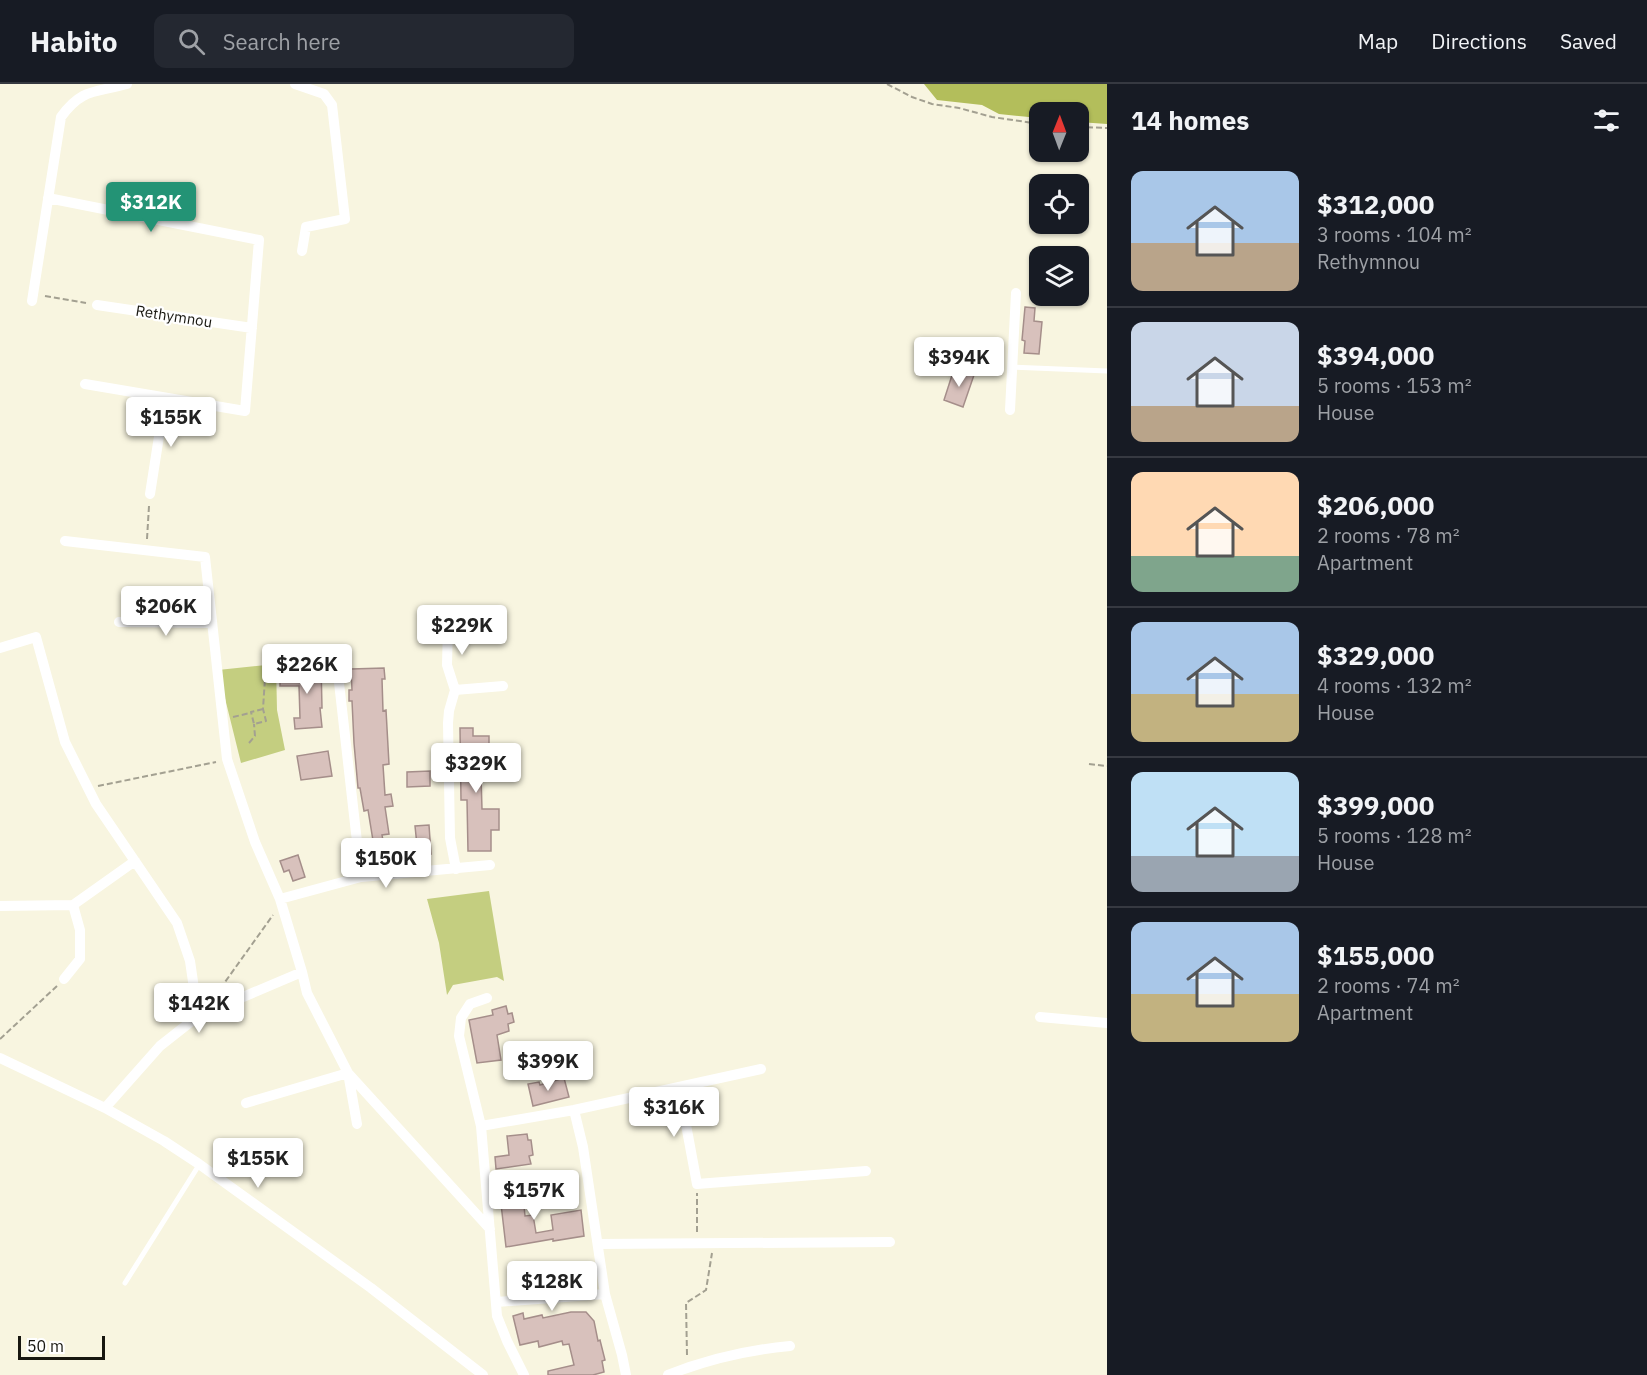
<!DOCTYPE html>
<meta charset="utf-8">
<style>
body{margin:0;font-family:"IBM Plex Sans",sans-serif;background:#242831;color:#f1f3f6;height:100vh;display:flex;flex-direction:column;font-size:22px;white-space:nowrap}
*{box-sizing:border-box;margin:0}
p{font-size:20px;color:#9ea1a6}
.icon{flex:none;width:33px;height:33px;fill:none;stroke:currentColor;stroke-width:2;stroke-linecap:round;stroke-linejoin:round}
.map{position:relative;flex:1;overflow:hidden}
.panel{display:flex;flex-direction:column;background:#171b24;width:540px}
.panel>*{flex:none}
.needle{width:39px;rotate:1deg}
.fabs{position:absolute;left:1029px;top:18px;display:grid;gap:12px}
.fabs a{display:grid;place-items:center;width:60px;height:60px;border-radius:12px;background:#171b24;box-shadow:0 2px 4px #0004;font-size:30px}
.scale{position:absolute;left:18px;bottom:15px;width:87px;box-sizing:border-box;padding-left:6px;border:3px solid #181710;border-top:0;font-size:16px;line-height:21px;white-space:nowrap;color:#181710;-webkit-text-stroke:4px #fff;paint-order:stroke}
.price{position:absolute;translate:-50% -51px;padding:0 14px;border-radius:6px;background:#fff;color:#222;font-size:20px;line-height:39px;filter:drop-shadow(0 2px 3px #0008)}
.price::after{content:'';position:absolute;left:50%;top:36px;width:18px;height:14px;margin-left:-9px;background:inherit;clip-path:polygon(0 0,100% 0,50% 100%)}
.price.current{background:#239375;color:#fff}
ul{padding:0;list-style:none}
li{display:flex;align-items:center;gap:18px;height:150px;padding:0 24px}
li+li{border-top:2px solid #363941}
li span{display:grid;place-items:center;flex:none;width:168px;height:120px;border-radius:12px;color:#555}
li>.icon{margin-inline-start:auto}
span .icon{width:72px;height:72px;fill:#fffc;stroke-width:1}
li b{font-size:26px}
h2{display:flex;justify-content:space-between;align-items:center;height:72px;padding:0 24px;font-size:26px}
header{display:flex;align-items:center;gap:36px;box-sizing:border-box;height:84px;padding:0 30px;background:#171b24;border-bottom:2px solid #363941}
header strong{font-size:28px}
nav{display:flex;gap:33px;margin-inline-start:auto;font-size:21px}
.search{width:420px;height:54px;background:#242831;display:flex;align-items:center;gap:15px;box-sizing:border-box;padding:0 21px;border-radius:12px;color:#9ea1a6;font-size:22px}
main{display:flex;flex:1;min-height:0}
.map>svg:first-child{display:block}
.green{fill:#c4ce80}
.forest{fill:#b3be5b}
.building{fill:#d8c1bc;stroke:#a58e8a;stroke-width:1.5}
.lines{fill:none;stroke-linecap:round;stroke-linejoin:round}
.path{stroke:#a3a091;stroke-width:2;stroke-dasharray:6 3;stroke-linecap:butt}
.service{stroke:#fff;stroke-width:5}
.minor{stroke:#fff;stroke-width:10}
.labels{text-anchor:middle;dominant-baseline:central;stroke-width:4.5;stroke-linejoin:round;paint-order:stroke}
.street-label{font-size:15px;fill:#181710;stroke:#fff}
</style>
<header>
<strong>Habito</strong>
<div class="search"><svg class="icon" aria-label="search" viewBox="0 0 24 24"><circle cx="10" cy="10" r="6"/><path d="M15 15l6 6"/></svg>Search here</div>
<nav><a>Map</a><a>Directions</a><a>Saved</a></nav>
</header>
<main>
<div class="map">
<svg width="1107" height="1291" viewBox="0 0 1107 1291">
<rect width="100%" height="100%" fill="#f8f5e0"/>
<path class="green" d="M 276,580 L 277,626 L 285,666 L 241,679 L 218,586 Z
M 489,807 L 504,897 L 497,893 L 453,901 L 447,911 L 439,859 L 427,815 Z"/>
<path class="forest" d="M 924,0 L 1107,0 L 1107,40 L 1079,38 L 1078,28 L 1040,28 L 1039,34 L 999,30 L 982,21 L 937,16 Z"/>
<path class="building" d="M 1025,223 L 1035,224 L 1034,237 L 1042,238 L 1039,270 L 1024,269 L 1025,257 L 1022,256 Z
M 954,285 L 974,291 L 963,323 L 944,316 Z
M 310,580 L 321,580 L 322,624 L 320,624 L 322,643 L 295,645 L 294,634 L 300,634 L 299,602 L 280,602 L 280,587 L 310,586 Z
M 384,584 L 385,595 L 382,595 L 383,627 L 386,626 L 389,680 L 383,681 L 385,711 L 391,710 L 393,722 L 385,723 L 389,750 L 382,751 L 386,773 L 400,771 L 401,780 L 383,783 L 382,780 L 377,781 L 368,726 L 364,727 L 360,704 L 358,704 L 354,659 L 352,617 L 349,617 L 349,606 L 352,606 L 351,585 Z
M 460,644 L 473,644 L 473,652 L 489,652 L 489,661 L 486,661 L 486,668 L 478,669 L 478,674 L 472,675 L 472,692 L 481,692 L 482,725 L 499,725 L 499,746 L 491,746 L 491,767 L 468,767 L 467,716 L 461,716 Z
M 328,667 L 332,692 L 301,696 L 297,672 Z
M 430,687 L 430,702 L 407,703 L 407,688 Z
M 429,741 L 431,770 L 418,771 L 415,742 Z
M 298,771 L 305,793 L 293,797 L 289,786 L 284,788 L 280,777 Z
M 506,922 L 508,930 L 512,929 L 514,938 L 508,940 L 509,947 L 497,951 L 501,976 L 477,979 L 469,936 L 493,931 L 492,926 Z
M 564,994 L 569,1013 L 533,1022 L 528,1000 L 539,998 L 540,1001 Z
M 527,1050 L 528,1056 L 531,1056 L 533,1071 L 529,1072 L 531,1080 L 496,1085 L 495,1073 L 509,1071 L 507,1052 Z
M 522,1101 L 525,1132 L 533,1131 L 536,1149 L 553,1146 L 551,1131 L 581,1126 L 584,1152 L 553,1157 L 553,1155 L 506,1163 L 499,1103 Z
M 571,1228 L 586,1228 L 594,1237 L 598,1257 L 600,1256 L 605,1276 L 602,1277 L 604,1288 L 593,1291 L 548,1291 L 548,1287 L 574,1281 L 569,1260 L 563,1261 L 562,1257 L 539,1263 L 538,1257 L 520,1261 L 513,1232 L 523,1229 L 524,1235 L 542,1231 L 543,1234 Z"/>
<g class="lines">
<path class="path" d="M 887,0 L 912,13 L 932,20 L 959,24 L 992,33 L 1040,40
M 1078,43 L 1107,44
M 45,212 L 86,219
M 147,455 L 149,422
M 263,625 L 251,628 L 254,640 L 266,637 L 263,625 L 265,594
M 233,633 L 250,629
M 249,659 L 255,652 L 254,640
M 1089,680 L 1107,682
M 98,702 L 216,678
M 215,912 L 273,831
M 0,955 L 57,902
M 697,1148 L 697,1109
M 687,1271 L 686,1219 L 706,1206 L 712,1169"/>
<path class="service" d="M 1013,283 L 1107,287
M 125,1199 L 199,1081"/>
<path class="minor" d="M 295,0 L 324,10 L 332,21 L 345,135 L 306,143 L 302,167
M 48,114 L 259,156 L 245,327 L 85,300
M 32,217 L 61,33 C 82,4 95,9 127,0
M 97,221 L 252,244
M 1010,326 L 1016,209
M 150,410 L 165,314
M 65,457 L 205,473 L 227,675 L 255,758 L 280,815 L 302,888 L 307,909 L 348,989 L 357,1040
M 119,538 L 212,539
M 448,541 L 447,581 L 455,606
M 0,564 L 36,553 L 65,658 L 96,720 L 177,839 L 190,877 L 198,932
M 337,581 L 361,793
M 456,785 L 450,754 L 448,639 L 449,627 L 455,606 L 503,602
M 280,815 L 361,793 L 490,781
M 0,822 L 73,821
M 64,895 L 80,875 L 80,846 L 73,821 L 135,777
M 487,914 L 470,920 L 461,934 L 459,952 L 481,1042 L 497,1232 L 507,1257 L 524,1291
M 1040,933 L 1107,939
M 0,974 L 105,1024 L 164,1057 L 199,1080 L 371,1204 L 483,1291
M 679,1003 L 697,1100 L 866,1087
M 246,1019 L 348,989 L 490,1145
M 105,1024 L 160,962 L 198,932 L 302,888
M 574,1026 L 583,1063 L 605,1210 L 622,1271 L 626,1291
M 481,1042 L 574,1026 L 761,985
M 598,1160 L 890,1158
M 496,1218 L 605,1210
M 668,1291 C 708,1275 747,1266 790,1262"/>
</g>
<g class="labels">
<g class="street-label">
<text transform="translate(174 232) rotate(9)">Rethymnou</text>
</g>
</g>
</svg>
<div class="fabs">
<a><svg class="needle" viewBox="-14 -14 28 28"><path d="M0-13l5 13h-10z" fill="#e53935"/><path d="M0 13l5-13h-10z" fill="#9ea1a6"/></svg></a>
<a><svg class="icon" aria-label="locate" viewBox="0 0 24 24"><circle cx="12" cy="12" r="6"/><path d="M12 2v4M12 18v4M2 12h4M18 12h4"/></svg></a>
<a><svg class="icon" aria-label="layers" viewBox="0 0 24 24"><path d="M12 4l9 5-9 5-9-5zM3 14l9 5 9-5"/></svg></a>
</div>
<div class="scale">50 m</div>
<b class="price current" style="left:151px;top:149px">$312K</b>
<b class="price" style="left:959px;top:304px">$394K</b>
<b class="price" style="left:171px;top:364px">$155K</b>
<b class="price" style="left:166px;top:553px">$206K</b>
<b class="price" style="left:462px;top:572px">$229K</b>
<b class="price" style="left:307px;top:611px">$226K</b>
<b class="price" style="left:476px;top:710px">$329K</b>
<b class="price" style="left:386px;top:805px">$150K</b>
<b class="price" style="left:199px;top:950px">$142K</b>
<b class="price" style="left:548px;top:1008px">$399K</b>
<b class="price" style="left:674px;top:1054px">$316K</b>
<b class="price" style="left:258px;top:1105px">$155K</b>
<b class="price" style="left:534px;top:1137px">$157K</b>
<b class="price" style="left:552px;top:1228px">$128K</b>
</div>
<section class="panel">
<h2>14 homes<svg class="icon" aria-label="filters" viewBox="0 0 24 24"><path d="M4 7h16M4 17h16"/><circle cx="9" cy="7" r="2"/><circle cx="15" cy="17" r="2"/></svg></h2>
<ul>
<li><span style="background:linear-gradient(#a9c7e8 60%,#b9a48a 0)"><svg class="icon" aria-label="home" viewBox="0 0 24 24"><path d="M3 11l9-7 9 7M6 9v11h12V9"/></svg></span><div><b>$312,000</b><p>3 rooms · 104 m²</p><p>Rethymnou</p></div></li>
<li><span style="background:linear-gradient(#c9d6e8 70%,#b9a48a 0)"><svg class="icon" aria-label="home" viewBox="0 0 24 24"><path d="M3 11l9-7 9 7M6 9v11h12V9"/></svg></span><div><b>$394,000</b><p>5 rooms · 153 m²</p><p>House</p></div></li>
<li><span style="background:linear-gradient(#ffd9b3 70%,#7fa58c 0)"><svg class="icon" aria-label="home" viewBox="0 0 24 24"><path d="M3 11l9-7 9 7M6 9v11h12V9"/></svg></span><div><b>$206,000</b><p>2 rooms · 78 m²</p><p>Apartment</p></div></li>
<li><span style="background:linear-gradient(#a9c7e8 60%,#c2b280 0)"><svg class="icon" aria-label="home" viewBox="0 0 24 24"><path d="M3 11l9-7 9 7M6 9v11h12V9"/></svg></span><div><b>$329,000</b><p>4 rooms · 132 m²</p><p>House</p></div></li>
<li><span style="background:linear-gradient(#bfe0f5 70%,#9aa5b1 0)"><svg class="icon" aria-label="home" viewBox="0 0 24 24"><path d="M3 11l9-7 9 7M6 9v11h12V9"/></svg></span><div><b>$399,000</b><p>5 rooms · 128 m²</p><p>House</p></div></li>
<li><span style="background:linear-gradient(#a9c7e8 60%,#c2b280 0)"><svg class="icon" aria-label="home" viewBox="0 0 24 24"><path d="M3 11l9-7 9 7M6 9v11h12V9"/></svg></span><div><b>$155,000</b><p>2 rooms · 74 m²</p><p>Apartment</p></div></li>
</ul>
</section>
</main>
